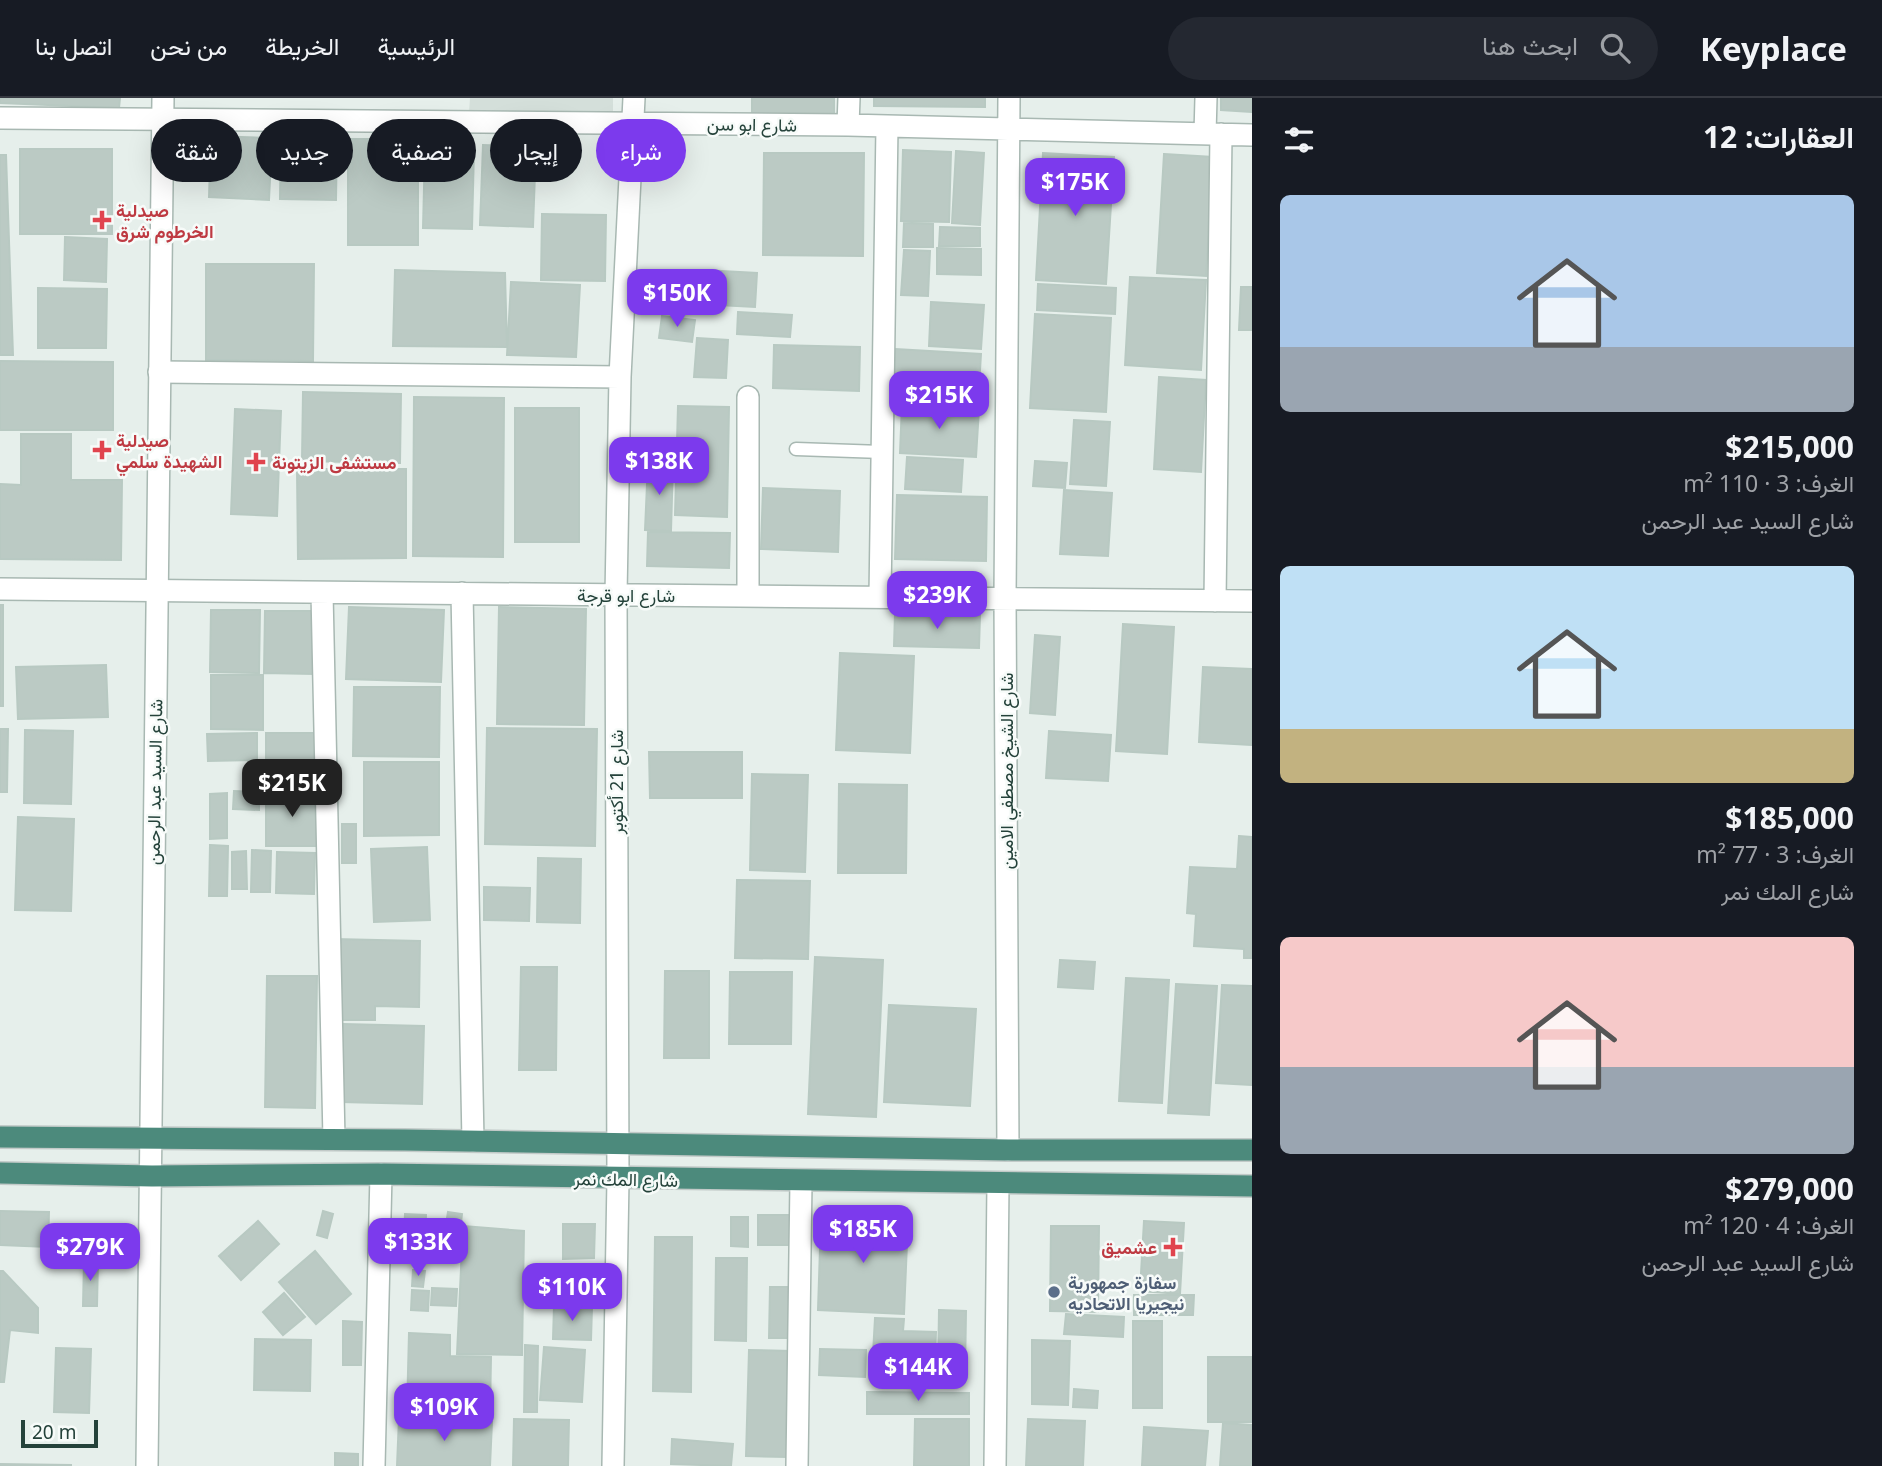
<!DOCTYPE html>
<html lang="ar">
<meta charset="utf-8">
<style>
body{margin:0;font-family:"Noto Sans",Vazirmatn,sans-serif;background:#242831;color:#f1f3f6;direction:rtl;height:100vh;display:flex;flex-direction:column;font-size:26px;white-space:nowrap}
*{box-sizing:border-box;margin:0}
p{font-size:23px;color:#9ea1a6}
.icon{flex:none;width:38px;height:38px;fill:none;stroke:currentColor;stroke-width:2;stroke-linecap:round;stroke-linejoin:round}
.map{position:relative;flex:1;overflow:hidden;direction:ltr}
.details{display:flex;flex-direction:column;background:#171b24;width:630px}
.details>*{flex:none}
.banner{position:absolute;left:21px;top:21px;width:665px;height:63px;direction:rtl;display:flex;gap:14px}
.scale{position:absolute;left:21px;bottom:18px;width:77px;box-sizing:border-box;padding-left:7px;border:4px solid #24423a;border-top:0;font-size:19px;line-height:24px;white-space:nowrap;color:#24423a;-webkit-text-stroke:5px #f7fbf9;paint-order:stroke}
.price{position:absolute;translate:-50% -60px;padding:0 16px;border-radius:14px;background:#7c3aed;color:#fff;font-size:23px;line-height:46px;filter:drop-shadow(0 2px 4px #0008)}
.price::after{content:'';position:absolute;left:50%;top:42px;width:21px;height:16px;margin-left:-10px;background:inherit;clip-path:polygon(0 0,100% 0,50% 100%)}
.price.active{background:#222;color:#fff}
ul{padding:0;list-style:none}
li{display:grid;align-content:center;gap:14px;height:371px;padding:0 28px}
li span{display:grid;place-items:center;height:217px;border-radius:10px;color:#555}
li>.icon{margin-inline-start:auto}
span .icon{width:126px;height:126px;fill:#fffc;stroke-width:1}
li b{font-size:30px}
h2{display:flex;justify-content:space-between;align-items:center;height:84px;padding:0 28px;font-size:30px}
.chip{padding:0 24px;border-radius:32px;background:#171b24;box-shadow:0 7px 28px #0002;font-size:24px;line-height:63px}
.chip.active{background:#7c3aed;color:#fff}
header{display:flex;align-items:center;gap:42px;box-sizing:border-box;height:98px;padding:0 35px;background:#171b24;border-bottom:2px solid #363941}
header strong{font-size:33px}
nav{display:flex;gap:38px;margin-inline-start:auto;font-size:24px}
.search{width:490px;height:63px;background:#242831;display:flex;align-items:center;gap:18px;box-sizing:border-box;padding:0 24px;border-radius:38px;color:#9ea1a6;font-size:26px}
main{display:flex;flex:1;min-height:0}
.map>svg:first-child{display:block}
.built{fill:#d4dfda}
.building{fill:#bbcac4;stroke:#b8c9c2;stroke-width:2}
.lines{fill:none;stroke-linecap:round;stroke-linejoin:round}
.service-casing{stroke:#a8b8b2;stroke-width:15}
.minor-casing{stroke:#a8b8b2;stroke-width:24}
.tertiary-casing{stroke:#a8b8b2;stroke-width:24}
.trunk-casing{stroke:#c2cac8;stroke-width:24}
.service{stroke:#fff;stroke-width:12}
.minor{stroke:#fff;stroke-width:21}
.tertiary{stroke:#fff;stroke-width:21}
.trunk{stroke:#4c8a7c;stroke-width:21}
.health-dot{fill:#e0444e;stroke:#f7fbf9;stroke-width:2.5}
.service-dot{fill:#5c6f8a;stroke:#f7fbf9;stroke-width:2.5}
.labels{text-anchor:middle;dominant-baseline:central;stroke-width:5;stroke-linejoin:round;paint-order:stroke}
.street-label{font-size:18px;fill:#24423a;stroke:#f7fbf9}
.health-label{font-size:18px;font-weight:bold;fill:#be3a42;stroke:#f7fbf9;text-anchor:start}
.service-label{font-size:18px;font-weight:bold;fill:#4e5e75;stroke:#f7fbf9;text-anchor:start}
</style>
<header>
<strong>Keyplace</strong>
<div class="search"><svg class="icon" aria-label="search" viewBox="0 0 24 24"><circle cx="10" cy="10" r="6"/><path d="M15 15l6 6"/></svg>ابحث هنا</div>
<nav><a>الرئيسية</a><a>الخريطة</a><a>من نحن</a><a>اتصل بنا</a></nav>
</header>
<main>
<section class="details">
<h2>العقارات: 12<svg class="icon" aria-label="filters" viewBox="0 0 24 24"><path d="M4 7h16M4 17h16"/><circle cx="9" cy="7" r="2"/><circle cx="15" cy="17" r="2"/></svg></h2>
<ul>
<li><span style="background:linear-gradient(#a9c7e8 70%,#9aa5b1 0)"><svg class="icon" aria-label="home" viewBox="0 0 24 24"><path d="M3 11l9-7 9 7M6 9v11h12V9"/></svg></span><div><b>$215,000</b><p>الغرف: 3 · 110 m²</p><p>شارع السيد عبد الرحمن</p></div></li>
<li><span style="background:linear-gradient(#bfe0f5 75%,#c2b280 0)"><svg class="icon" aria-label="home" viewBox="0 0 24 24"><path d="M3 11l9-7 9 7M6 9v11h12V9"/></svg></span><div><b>$185,000</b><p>الغرف: 3 · 77 m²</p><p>شارع المك نمر</p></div></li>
<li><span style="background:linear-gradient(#f6c9c9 60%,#9aa5b1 0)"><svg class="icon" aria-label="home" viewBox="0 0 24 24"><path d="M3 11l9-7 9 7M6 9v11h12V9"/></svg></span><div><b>$279,000</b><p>الغرف: 4 · 120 m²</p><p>شارع السيد عبد الرحمن</p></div></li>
</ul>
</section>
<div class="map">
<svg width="1252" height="1368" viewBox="0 0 1252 1368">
<rect width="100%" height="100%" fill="#e6efeb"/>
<path class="built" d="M 470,0 L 613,0 L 613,19 L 469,15 Z"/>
<path class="building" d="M 0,0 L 120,0 L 119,10 L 0,5 Z
M 752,0 L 834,0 L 834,18 L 752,16 Z
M 874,0 L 985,0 L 985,9 L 874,8 Z
M 1221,0 L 1252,0 L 1252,14 L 1221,12 Z
M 211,38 L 272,40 L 269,102 L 209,99 Z
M 281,38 L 337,40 L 336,102 L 280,101 Z
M 348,41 L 418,41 L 418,147 L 348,147 Z
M 483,47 L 536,49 L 533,129 L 480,127 Z
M 20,51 L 112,51 L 112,136 L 20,136 Z
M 425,51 L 474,52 L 472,131 L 423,130 Z
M 903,52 L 951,54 L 949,124 L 901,123 Z
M 956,53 L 984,55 L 980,127 L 952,125 Z
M 764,55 L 864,55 L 863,158 L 763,157 Z
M 1043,55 L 1114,59 L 1106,186 L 1036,182 Z
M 1164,56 L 1213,59 L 1206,178 L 1157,175 Z
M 0,57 L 6,57 L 13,257 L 0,257 Z
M 542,116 L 606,117 L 605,183 L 541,182 Z
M 904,125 L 933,126 L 933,149 L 903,149 Z
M 940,129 L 980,130 L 980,148 L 939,148 Z
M 65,139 L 107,141 L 106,184 L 64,182 Z
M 937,150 L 981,151 L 981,177 L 937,176 Z
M 904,152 L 930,153 L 928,198 L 901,197 Z
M 206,166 L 314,166 L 313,263 L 206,262 Z
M 395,172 L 505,175 L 507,249 L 393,248 Z
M 703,172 L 757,175 L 755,209 L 700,206 Z
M 1130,179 L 1206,182 L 1201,272 L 1125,267 Z
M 511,184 L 580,187 L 576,259 L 507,257 Z
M 1038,186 L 1116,190 L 1115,216 L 1037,212 Z
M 1241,189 L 1252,189 L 1252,232 L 1239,232 Z
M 38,190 L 107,191 L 106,250 L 38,250 Z
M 931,204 L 984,207 L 981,251 L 929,248 Z
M 738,214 L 792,217 L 790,239 L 737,236 Z
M 1035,216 L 1111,220 L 1106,314 L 1030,310 Z
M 662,218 L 695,222 L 692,244 L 659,240 Z
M 697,240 L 728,242 L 726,280 L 694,279 Z
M 774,247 L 860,249 L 859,293 L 773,290 Z
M 895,251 L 981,256 L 978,305 L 892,300 Z
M 0,263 L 113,264 L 113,332 L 0,332 Z
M 1159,279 L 1206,282 L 1201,374 L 1154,371 Z
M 303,294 L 401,296 L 400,365 L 302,363 Z
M 414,299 L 504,300 L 503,459 L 413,458 Z
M 902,306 L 979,311 L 976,359 L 900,355 Z
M 678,308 L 729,309 L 727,419 L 675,417 Z
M 515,310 L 579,310 L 579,444 L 515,444 Z
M 235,311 L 281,313 L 277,418 L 231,416 Z
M 1074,322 L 1110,324 L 1106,388 L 1070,386 Z
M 21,336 L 71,336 L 71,382 L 122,382 L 121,462 L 0,461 L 0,386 L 21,387 Z
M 907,359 L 963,362 L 961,394 L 905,391 Z
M 1035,363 L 1067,365 L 1065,390 L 1033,388 Z
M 648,364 L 673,365 L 671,433 L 645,432 Z
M 297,371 L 406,371 L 406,460 L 298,461 Z
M 763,390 L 840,393 L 838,454 L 761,451 Z
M 1064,392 L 1112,395 L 1108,458 L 1060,456 Z
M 897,397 L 987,399 L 986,463 L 895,461 Z
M 648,434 L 730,435 L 729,470 L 647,468 Z
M 0,507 L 3,507 L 3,608 L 0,608 Z
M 349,509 L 444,512 L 441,584 L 346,581 Z
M 499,509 L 586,511 L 584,627 L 497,626 Z
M 211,512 L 260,512 L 259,575 L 210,574 Z
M 265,513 L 315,513 L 314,576 L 264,575 Z
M 895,515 L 980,517 L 979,550 L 894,548 Z
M 1123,526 L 1174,529 L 1167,656 L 1116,653 Z
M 1035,537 L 1060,539 L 1055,617 L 1030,615 Z
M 840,555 L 914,558 L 910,655 L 836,652 Z
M 106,567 L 108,619 L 18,621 L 16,569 Z
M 1203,569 L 1252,571 L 1252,647 L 1199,644 Z
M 211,577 L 263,577 L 263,632 L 211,631 Z
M 354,589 L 440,589 L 439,659 L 353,658 Z
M 487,630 L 597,631 L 595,748 L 485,746 Z
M 0,631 L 8,631 L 7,694 L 0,694 Z
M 25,632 L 73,633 L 71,706 L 24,705 Z
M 1049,633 L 1111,637 L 1108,683 L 1046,680 Z
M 257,635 L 257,662 L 208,663 L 207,636 Z
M 266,635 L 318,635 L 317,690 L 266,689 Z
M 649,654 L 742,654 L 742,700 L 650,700 Z
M 364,664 L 439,664 L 439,737 L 364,738 Z
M 752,676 L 808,677 L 805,774 L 750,772 Z
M 839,686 L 907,687 L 906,775 L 838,775 Z
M 234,693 L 259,694 L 259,712 L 233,711 Z
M 266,693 L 318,694 L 318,748 L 266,748 Z
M 227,695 L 227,740 L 210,741 L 210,696 Z
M 18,719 L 74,721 L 71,813 L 15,812 Z
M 342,726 L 356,726 L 356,765 L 342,765 Z
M 1239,738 L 1252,739 L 1252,860 L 1244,860 L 1244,851 L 1194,848 L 1196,816 L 1187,815 L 1190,769 L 1237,771 Z
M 210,747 L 228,748 L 227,798 L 209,798 Z
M 427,749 L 430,822 L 374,824 L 371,751 Z
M 252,752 L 271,753 L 270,794 L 251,794 Z
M 246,753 L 247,791 L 232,791 L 232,754 Z
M 277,754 L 315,755 L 314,796 L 276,795 Z
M 538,760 L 581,761 L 580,825 L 537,824 Z
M 737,782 L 810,783 L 808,861 L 735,860 Z
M 484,789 L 530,790 L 529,823 L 484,822 Z
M 334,841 L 420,843 L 419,909 L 375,908 L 375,922 L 333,922 Z
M 815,859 L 883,862 L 876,1019 L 808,1016 Z
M 1060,862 L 1095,864 L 1093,891 L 1058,889 Z
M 521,869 L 557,869 L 556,972 L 519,972 Z
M 665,873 L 709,873 L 709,960 L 664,960 Z
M 730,874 L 792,874 L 791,946 L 729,946 Z
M 267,878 L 317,878 L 315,1010 L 265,1009 Z
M 1126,880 L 1169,882 L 1162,1005 L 1119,1003 Z
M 1176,886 L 1217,888 L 1209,1017 L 1168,1015 Z
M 1222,887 L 1252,888 L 1252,987 L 1216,985 Z
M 889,907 L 976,911 L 970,1008 L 884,1004 Z
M 343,926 L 424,928 L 422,1006 L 341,1004 Z
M 0,1113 L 49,1114 L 48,1149 L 0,1147 Z
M 323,1113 L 333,1116 L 327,1140 L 317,1137 Z
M 448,1114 L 462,1116 L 459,1141 L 444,1139 Z
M 405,1116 L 426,1117 L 424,1159 L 403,1158 Z
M 758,1117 L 792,1117 L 792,1147 L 758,1147 Z
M 731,1119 L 748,1119 L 748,1149 L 731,1148 Z
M 821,1119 L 908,1122 L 904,1216 L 818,1212 Z
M 258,1123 L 279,1146 L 241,1182 L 219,1158 Z
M 1144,1123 L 1184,1125 L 1180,1196 L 1140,1193 Z
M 563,1126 L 595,1126 L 594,1160 L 563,1161 Z
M 463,1128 L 524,1133 L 522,1257 L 457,1256 Z
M 1051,1128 L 1099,1128 L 1098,1214 L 1050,1213 Z
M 655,1139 L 692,1139 L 691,1294 L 653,1293 Z
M 315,1153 L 351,1196 L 316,1226 L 279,1184 Z
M 716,1160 L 747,1160 L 746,1243 L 715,1242 Z
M 84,1163 L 98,1163 L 97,1208 L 83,1208 Z
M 413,1172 L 425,1173 L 423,1189 L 412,1188 Z
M 0,1173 L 3,1173 L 38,1210 L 38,1235 L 10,1232 L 4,1284 L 0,1284 Z
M 770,1189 L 791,1189 L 790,1240 L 769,1240 Z
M 432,1190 L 457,1191 L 456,1208 L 431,1207 Z
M 412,1192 L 429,1193 L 428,1213 L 411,1212 Z
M 284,1195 L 305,1219 L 283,1237 L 263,1214 Z
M 1134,1197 L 1194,1197 L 1193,1217 L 1134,1217 Z
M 554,1208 L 592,1209 L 591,1242 L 553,1241 Z
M 939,1212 L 966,1213 L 965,1276 L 938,1275 Z
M 1066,1216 L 1124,1219 L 1123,1239 L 1064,1236 Z
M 875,1220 L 904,1221 L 903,1233 L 936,1234 L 935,1258 L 873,1256 Z
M 343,1223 L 362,1224 L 361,1267 L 343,1267 Z
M 1133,1223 L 1162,1223 L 1162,1310 L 1133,1310 Z
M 409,1235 L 450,1237 L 450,1258 L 491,1259 L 490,1315 L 407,1313 Z
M 255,1241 L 311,1242 L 310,1293 L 254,1292 Z
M 1032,1242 L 1070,1243 L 1068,1307 L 1032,1306 Z
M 525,1247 L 538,1248 L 537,1314 L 524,1314 Z
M 544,1249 L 585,1252 L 582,1304 L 540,1302 Z
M 56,1250 L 91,1251 L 89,1315 L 54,1314 Z
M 820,1251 L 866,1252 L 865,1279 L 819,1277 Z
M 749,1252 L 791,1253 L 787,1359 L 746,1358 Z
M 1208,1259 L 1252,1259 L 1252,1324 L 1208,1324 Z
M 1074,1291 L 1098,1293 L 1097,1310 L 1073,1309 Z
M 867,1294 L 969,1295 L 969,1316 L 867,1316 Z
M 399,1320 L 492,1324 L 490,1368 L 397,1368 Z
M 514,1321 L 569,1322 L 568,1368 L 513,1368 Z
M 915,1321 L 969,1321 L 969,1368 L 914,1368 Z
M 1028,1321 L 1085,1323 L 1083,1368 L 1026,1368 Z
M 1223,1325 L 1252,1327 L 1252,1368 L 1220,1368 Z
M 1144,1329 L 1208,1333 L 1205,1368 L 1142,1368 Z
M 672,1341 L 733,1346 L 731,1368 L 671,1366 Z
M 335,1355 L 358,1356 L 358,1368 L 335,1368 Z
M 0,1366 L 72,1367 L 0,1368 Z"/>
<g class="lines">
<g class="service-casing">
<path id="service" d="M 796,351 L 882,354"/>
</g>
<g class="minor-casing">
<path id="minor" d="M 0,20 L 848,27 L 1252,37
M 848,27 L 849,0
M 1205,36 L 1206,0
M 159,274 L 620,279
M 0,491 L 1252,503
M 322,495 L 334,1041
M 462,495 L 473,1043
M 748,498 L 748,299
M 880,499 L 887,28
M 1215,503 L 1221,36
M 1008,1052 L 1005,499 L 1009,0
M 374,1368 L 381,1076
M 613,1368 L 618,1081 L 616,497 L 620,279 L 634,0
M 797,1368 L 801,1083
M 995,1368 L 998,1085"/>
</g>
<g class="tertiary-casing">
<path id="tertiary" d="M 147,1368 L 163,0"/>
</g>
<g class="trunk-casing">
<path id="trunk" d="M 0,1039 L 405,1042 L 1008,1052 L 1252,1052
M 0,1075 L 152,1078 L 381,1076 L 1252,1088"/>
</g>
<use href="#service" class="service"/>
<use href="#minor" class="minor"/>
<use href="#tertiary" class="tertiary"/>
<use href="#trunk" class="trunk"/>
</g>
<g class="health-dot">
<path d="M98.5 111.5h7v7h7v7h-7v7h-7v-7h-7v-7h7z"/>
<path d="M98.5 341.5h7v7h7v7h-7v7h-7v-7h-7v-7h7z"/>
<path d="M252.5 353.5h7v7h7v7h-7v7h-7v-7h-7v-7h7z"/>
<path d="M1169.5 1138.5h7v7h7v7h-7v7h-7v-7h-7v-7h7z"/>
</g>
<circle class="service-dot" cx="1054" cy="1194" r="7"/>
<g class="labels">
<g class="street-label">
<text transform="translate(752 26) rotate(1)">شارع ابو سن</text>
<text x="626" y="497">شارع ابو قرجة</text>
<text transform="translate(1006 673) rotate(-90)">شارع الشيخ مصطفي الامين</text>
<text transform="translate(154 684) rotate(-89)">شارع السيد عبد الرحمن</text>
<text transform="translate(616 684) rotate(-90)">شارع 21 أكتوبر</text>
<text transform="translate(626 1081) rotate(1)">شارع المك نمر</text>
</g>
<g class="health-label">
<text x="116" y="112">صيدلية<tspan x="116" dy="21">الخرطوم شرق</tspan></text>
<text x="116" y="342">صيدلية<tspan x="116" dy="21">الشهيدة سلمي</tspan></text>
<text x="272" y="364">مستشفى الزيتونة</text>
<text x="1157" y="1149" text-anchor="end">عشميق</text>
</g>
<g class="service-label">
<text x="1068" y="1184">سفارة جمهورية<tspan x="1068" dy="21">نيجيريا الاتحاديه</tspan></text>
</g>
</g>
</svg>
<div class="scale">20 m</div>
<b class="price" style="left:1075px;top:120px">$175K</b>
<b class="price" style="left:677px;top:231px">$150K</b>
<b class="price" style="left:939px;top:333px">$215K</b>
<b class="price" style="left:659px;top:399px">$138K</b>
<b class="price" style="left:937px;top:533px">$239K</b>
<b class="price active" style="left:292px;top:721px">$215K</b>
<b class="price" style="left:863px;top:1167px">$185K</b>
<b class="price" style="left:418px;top:1180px">$133K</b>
<b class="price" style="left:90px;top:1185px">$279K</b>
<b class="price" style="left:572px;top:1225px">$110K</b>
<b class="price" style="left:918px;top:1305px">$144K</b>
<b class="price" style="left:444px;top:1345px">$109K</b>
<div class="banner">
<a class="chip active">شراء</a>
<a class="chip">إيجار</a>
<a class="chip">تصفية</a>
<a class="chip">جديد</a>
<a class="chip">شقة</a>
</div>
</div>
</main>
